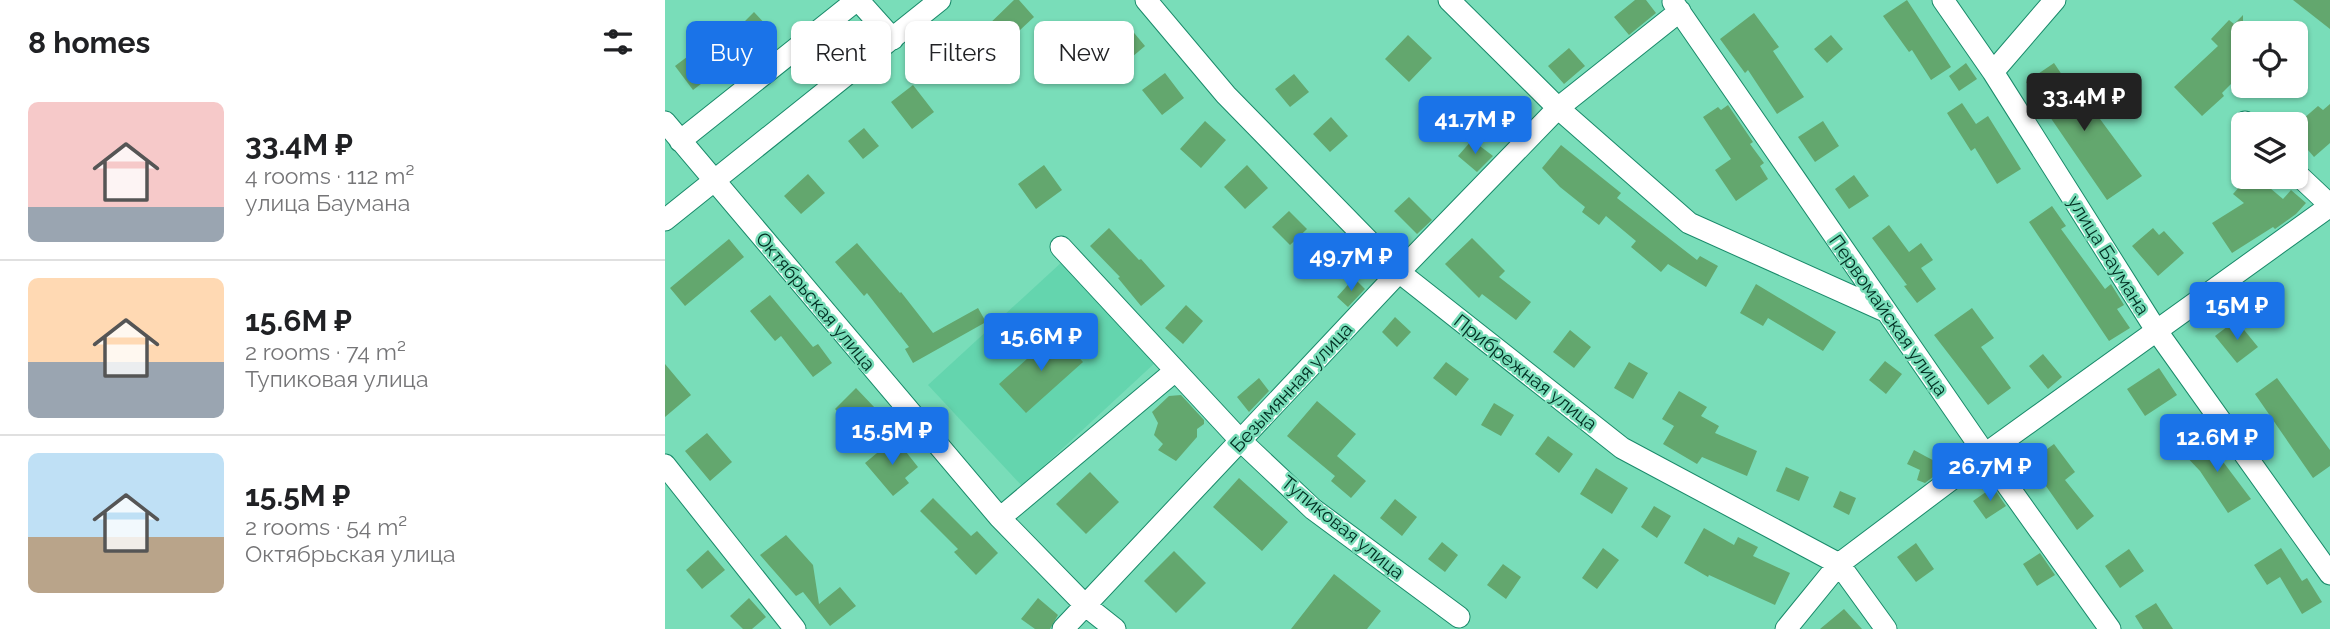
<!DOCTYPE html>
<meta charset="utf-8">
<style>
body{margin:0;font-family:Raleway,sans-serif;background:#f2f2f2;color:#202124;height:100vh;display:flex;flex-direction:column;font-size:26px;white-space:nowrap}
*{box-sizing:border-box;margin:0}
p{font-size:23px;color:#757577}
.icon{flex:none;width:38px;height:38px;fill:none;stroke:currentColor;stroke-width:2;stroke-linecap:round;stroke-linejoin:round}
.map{position:relative;flex:1;overflow:hidden}
.panel{display:flex;flex-direction:column;background:#fff;width:665px}
.panel>*{flex:none}
.banner{position:absolute;left:21px;top:21px;width:665px;height:63px;display:flex;gap:14px}
.fabs{position:absolute;left:1566px;top:21px;display:grid;gap:14px}
.fabs a{display:grid;place-items:center;width:77px;height:77px;border-radius:10px;background:#fff;box-shadow:0 2px 5px #0004;font-size:35px}
.price{position:absolute;translate:-50% -60px;padding:0 16px;border-radius:7px;background:#1a73e8;color:#fff;font-size:23px;line-height:46px;filter:drop-shadow(0 2px 4px #0008)}
.price::after{content:'';position:absolute;left:50%;top:42px;width:21px;height:16px;margin-left:-10px;background:inherit;clip-path:polygon(0 0,100% 0,50% 100%)}
.price.active{background:#222;color:#fff}
ul{padding:0;list-style:none}
li{display:flex;align-items:center;gap:21px;height:175px;padding:0 28px}
li+li{border-top:2px solid #e0e0e0}
li span{display:grid;place-items:center;flex:none;width:196px;height:140px;border-radius:10px;color:#555}
li>.icon{margin-inline-start:auto}
span .icon{width:84px;height:84px;fill:#fffc;stroke-width:1}
li b{font-size:30px}
h2{display:flex;justify-content:space-between;align-items:center;height:84px;padding:0 28px;font-size:30px}
.pill{padding:0 24px;border-radius:10px;background:#fff;box-shadow:0 2px 5px #0004;font-size:24px;line-height:63px}
.pill.active{background:#1a73e8;color:#fff}
main{display:flex;flex:1;min-height:0}
.map>svg:first-child{display:block}
.built{fill:#64d5ae}
.building{fill:#63a76e}
.lines{fill:none;stroke-linecap:round;stroke-linejoin:round}
.minor-casing{stroke:#198a6a;stroke-width:23}
.minor{stroke:#fff;stroke-width:21}
.labels{text-anchor:middle;dominant-baseline:central;stroke-width:5;stroke-linejoin:round;paint-order:stroke}
.street-label{font-size:19px;fill:#002e21;stroke:#79ddb9}
</style>
<main>
<section class="panel">
<h2>8 homes<svg class="icon" aria-label="filters" viewBox="0 0 24 24"><path d="M4 7h16M4 17h16"/><circle cx="9" cy="7" r="2"/><circle cx="15" cy="17" r="2"/></svg></h2>
<ul>
<li><span style="background:linear-gradient(#f6c9c9 75%,#9aa5b1 0)"><svg class="icon" aria-label="home" viewBox="0 0 24 24"><path d="M3 11l9-7 9 7M6 9v11h12V9"/></svg></span><div><b>33.4M ₽</b><p>4 rooms · 112 m²</p><p>улица Баумана</p></div></li>
<li><span style="background:linear-gradient(#ffd9b3 60%,#9aa5b1 0)"><svg class="icon" aria-label="home" viewBox="0 0 24 24"><path d="M3 11l9-7 9 7M6 9v11h12V9"/></svg></span><div><b>15.6M ₽</b><p>2 rooms · 74 m²</p><p>Тупиковая улица</p></div></li>
<li><span style="background:linear-gradient(#bfe0f5 60%,#b9a48a 0)"><svg class="icon" aria-label="home" viewBox="0 0 24 24"><path d="M3 11l9-7 9 7M6 9v11h12V9"/></svg></span><div><b>15.5M ₽</b><p>2 rooms · 54 m²</p><p>Октябрьская улица</p></div></li>
</ul>
</section>
<div class="map">
<svg width="1665" height="629" viewBox="0 0 1665 629">
<rect width="100%" height="100%" fill="#79ddb9"/>
<path class="built" d="M 398,261 L 492,361 L 357,486 L 263,385 Z"/>
<path class="building" d="M 349,0 L 354,0 L 369,17 L 323,60 L 325,62 L 306,80 L 287,60 Z
M 970,0 L 981,0 L 991,13 L 964,35 L 949,17 Z
M 1242,0 L 1286,67 L 1266,80 L 1247,50 L 1244,52 L 1218,16 Z
M 1628,0 L 1665,0 L 1665,29 Z
M 89,12 L 105,29 L 91,43 L 75,26 Z
M 1089,13 L 1114,47 L 1108,51 L 1139,97 L 1112,114 L 1083,70 L 1080,73 L 1055,39 Z
M 1578,15 L 1578,72 L 1557,93 L 1559,96 L 1537,116 L 1509,87 L 1553,46 L 1546,39 L 1564,20 L 1569,24 Z
M 460,22 L 480,46 L 460,63 L 440,39 Z
M 743,35 L 767,58 L 744,82 L 720,59 Z
M 1166,35 L 1178,49 L 1162,63 L 1149,49 Z
M 43,41 L 61,65 L 28,90 L 10,66 Z
M 904,48 L 920,66 L 899,84 L 883,66 Z
M 1301,63 L 1312,79 L 1294,91 L 1284,76 Z
M 1389,63 L 1416,103 L 1421,100 L 1477,176 L 1442,200 L 1361,82 Z
M 500,73 L 519,98 L 497,115 L 477,90 Z
M 629,74 L 644,92 L 625,107 L 610,89 Z
M 248,85 L 269,112 L 247,129 L 226,102 Z
M 844,96 L 866,117 L 846,137 L 825,115 Z
M 1297,103 L 1311,124 L 1323,116 L 1356,169 L 1332,184 L 1310,148 L 1306,151 L 1282,113 Z
M 1665,104 L 1665,143 L 1649,157 L 1631,136 L 1631,125 L 1653,106 L 1658,110 Z
M 1063,105 L 1088,142 L 1085,144 L 1099,163 L 1095,166 L 1103,179 L 1071,201 L 1050,170 L 1066,159 L 1038,117 L 1053,107 L 1056,110 Z
M 666,117 L 683,136 L 665,152 L 648,134 Z
M 540,121 L 561,140 L 536,168 L 515,149 Z
M 1158,121 L 1174,146 L 1150,162 L 1133,137 Z
M 199,128 L 214,146 L 198,159 L 183,141 Z
M 807,140 L 828,156 L 812,172 L 793,156 Z
M 896,145 L 956,193 L 952,198 L 1032,260 L 1035,256 L 1053,266 L 1041,287 L 1003,264 L 996,272 L 966,247 L 971,241 L 941,216 L 934,225 L 917,212 L 920,207 L 895,187 L 877,168 Z
M 379,165 L 397,190 L 371,209 L 353,184 Z
M 582,165 L 603,188 L 580,209 L 559,187 Z
M 143,174 L 160,193 L 136,214 L 119,196 Z
M 1189,175 L 1204,196 L 1184,209 L 1170,189 Z
M 1583,177 L 1592,177 L 1618,199 L 1626,190 L 1641,203 L 1631,214 L 1610,229 L 1608,227 L 1567,253 L 1547,223 L 1579,203 L 1568,194 Z
M 744,197 L 767,220 L 752,234 L 729,211 Z
M 1387,206 L 1401,226 L 1396,229 L 1440,289 L 1446,284 L 1459,305 L 1452,309 L 1465,328 L 1444,341 L 1364,222 Z
M 624,211 L 642,229 L 625,245 L 607,227 Z
M 1224,225 L 1244,252 L 1256,243 L 1268,260 L 1256,268 L 1271,289 L 1252,303 L 1239,286 L 1242,285 L 1207,238 Z
M 444,228 L 474,260 L 476,259 L 500,286 L 476,306 L 453,278 L 455,277 L 425,246 Z
M 1488,228 L 1494,235 L 1499,231 L 1519,253 L 1493,276 L 1467,246 Z
M 807,238 L 840,271 L 834,277 L 866,302 L 851,320 L 817,294 L 814,298 L 780,264 Z
M 64,239 L 79,257 L 20,306 L 5,288 Z
M 192,243 L 235,293 L 236,292 L 268,333 L 313,308 L 321,322 L 248,363 L 240,349 L 244,347 L 202,293 L 199,296 L 170,262 Z
M 689,278 L 700,289 L 683,307 L 672,297 Z
M 1091,284 L 1171,332 L 1158,351 L 1103,318 L 1098,326 L 1075,313 Z
M 105,295 L 148,347 L 153,344 L 167,363 L 148,377 L 116,336 L 110,341 L 85,311 Z
M 521,305 L 538,321 L 518,344 L 500,328 Z
M 1307,308 L 1329,338 L 1316,347 L 1346,388 L 1323,405 L 1269,335 Z
M 730,317 L 746,332 L 732,347 L 717,332 Z
M 1571,320 L 1593,347 L 1572,363 L 1550,336 Z
M 905,330 L 926,347 L 909,368 L 888,352 Z
M 391,333 L 418,362 L 361,413 L 334,384 Z
M 1378,354 L 1397,377 L 1383,389 L 1364,366 Z
M 1220,361 L 1237,374 L 1221,394 L 1204,380 Z
M 781,362 L 804,379 L 791,396 L 768,378 Z
M 964,362 L 983,373 L 968,399 L 949,388 Z
M 0,364 L 26,395 L 0,417 Z
M 1494,368 L 1512,395 L 1480,416 L 1462,389 Z
M 594,378 L 604,391 L 584,412 L 572,397 Z
M 1612,378 L 1665,450 L 1665,466 L 1648,478 L 1590,394 Z
M 191,388 L 210,408 L 189,428 L 170,409 Z
M 1014,391 L 1042,407 L 1036,416 L 1054,426 L 1050,433 L 1092,451 L 1082,476 L 1037,457 L 1032,464 L 998,444 L 1009,426 L 997,419 Z
M 516,395 L 539,420 L 539,424 L 532,429 L 532,437 L 511,461 L 493,450 L 498,444 L 489,435 L 493,423 L 487,412 L 504,396 Z
M 652,401 L 691,434 L 672,456 L 701,481 L 686,498 L 666,481 L 670,476 L 622,436 Z
M 829,403 L 849,415 L 836,436 L 816,425 Z
M 42,433 L 67,462 L 45,481 L 20,451 Z
M 1538,435 L 1586,499 L 1563,513 L 1535,471 L 1517,452 Z
M 883,436 L 908,454 L 894,473 L 870,454 Z
M 230,438 L 253,467 L 240,478 L 244,483 L 228,496 L 200,463 Z
M 1389,444 L 1410,472 L 1400,480 L 1429,516 L 1412,530 L 1364,462 Z
M 1249,450 L 1260,456 L 1281,467 L 1260,483 L 1252,480 L 1255,470 L 1242,464 Z
M 1121,467 L 1144,477 L 1134,501 L 1111,491 Z
M 931,468 L 963,488 L 947,514 L 915,494 Z
M 425,472 L 454,502 L 421,534 L 391,504 Z
M 574,478 L 623,522 L 597,551 L 548,507 Z
M 1328,487 L 1341,506 L 1321,519 L 1308,501 Z
M 1175,491 L 1191,498 L 1184,515 L 1168,507 Z
M 268,498 L 306,536 L 312,531 L 333,553 L 311,575 L 289,552 L 293,549 L 255,511 Z
M 730,499 L 752,517 L 737,536 L 715,518 Z
M 989,506 L 1006,516 L 992,538 L 976,527 Z
M 1039,528 L 1069,545 L 1073,537 L 1093,547 L 1088,556 L 1125,573 L 1110,605 L 1044,575 L 1043,577 L 1019,563 Z
M 121,535 L 148,565 L 154,604 L 175,587 L 191,606 L 165,626 L 138,592 L 131,596 L 95,555 Z
M 777,542 L 793,555 L 780,572 L 763,559 Z
M 1251,543 L 1269,569 L 1251,582 L 1232,557 Z
M 938,548 L 954,560 L 932,589 L 917,578 Z
M 1616,548 L 1637,581 L 1642,578 L 1657,602 L 1637,614 L 1615,577 L 1602,585 L 1589,565 Z
M 1464,549 L 1479,571 L 1455,588 L 1440,566 Z
M 43,550 L 60,570 L 37,589 L 21,570 Z
M 509,551 L 541,583 L 511,613 L 479,581 Z
M 1375,553 L 1390,575 L 1372,586 L 1358,564 Z
M 838,564 L 856,577 L 841,599 L 822,585 Z
M 669,574 L 716,611 L 702,629 L 626,629 Z
M 84,598 L 101,617 L 87,629 L 78,629 L 65,616 Z
M 373,598 L 393,615 L 385,629 L 370,629 L 356,619 Z
M 1491,603 L 1508,629 L 1478,629 L 1470,616 Z
M 1179,609 L 1197,629 L 1155,629 Z"/>
<g class="lines">
<g class="minor-casing">
<path id="minor" d="M 193,0 L 228,39
M 481,0 L 561,95 L 734,272 L 957,448 L 1174,564 L 1221,629
M 784,0 L 893,108 L 1024,223 L 1220,311
M 1278,0 L 1328,72 L 1491,330 L 1665,574
M 1008,2 L 1320,454 L 1445,629
M 1328,72 L 1390,0
M 0,122 L 335,518 L 421,606 L 450,629
M 1580,122 L 1582,124
M 15,141 L 192,0
M 1631,173 L 1665,205
M 0,220 L 275,0
M 396,247 L 576,441 L 648,509 L 794,617
M 0,465 L 130,629
M 335,518 L 510,371
M 398,629 L 734,272 L 893,108 L 1015,11
M 1121,629 L 1174,564 L 1320,454 L 1665,206"/>
</g>
<use href="#minor" class="minor"/>
</g>
<g class="labels">
<g class="street-label">
<text transform="translate(1444 255) rotate(58)">улица Баумана</text>
<text transform="translate(151 301) rotate(50)">Октябрьская улица</text>
<text transform="translate(1224 315) rotate(55)">Первомайская улица</text>
<text transform="translate(861 372) rotate(38)">Прибрежная улица</text>
<text transform="translate(626 387) rotate(-47)">Безымянная улица</text>
<text transform="translate(678 527) rotate(39)">Тупиковая улица</text>
</g>
</g>
</svg>
<div class="fabs">
<a><svg class="icon" aria-label="locate" viewBox="0 0 24 24"><circle cx="12" cy="12" r="6"/><path d="M12 2v4M12 18v4M2 12h4M18 12h4"/></svg></a>
<a><svg class="icon" aria-label="layers" viewBox="0 0 24 24"><path d="M12 4l9 5-9 5-9-5zM3 14l9 5 9-5"/></svg></a>
</div>
<b class="price active" style="left:1419px;top:133px">33.4M ₽</b>
<b class="price" style="left:810px;top:156px">41.7M ₽</b>
<b class="price" style="left:686px;top:293px">49.7M ₽</b>
<b class="price" style="left:1572px;top:342px">15M ₽</b>
<b class="price" style="left:376px;top:373px">15.6M ₽</b>
<b class="price" style="left:227px;top:467px">15.5M ₽</b>
<b class="price" style="left:1552px;top:474px">12.6M ₽</b>
<b class="price" style="left:1325px;top:503px">26.7M ₽</b>
<div class="banner">
<a class="pill active">Buy</a>
<a class="pill">Rent</a>
<a class="pill">Filters</a>
<a class="pill">New</a>
</div>
</div>
</main>
